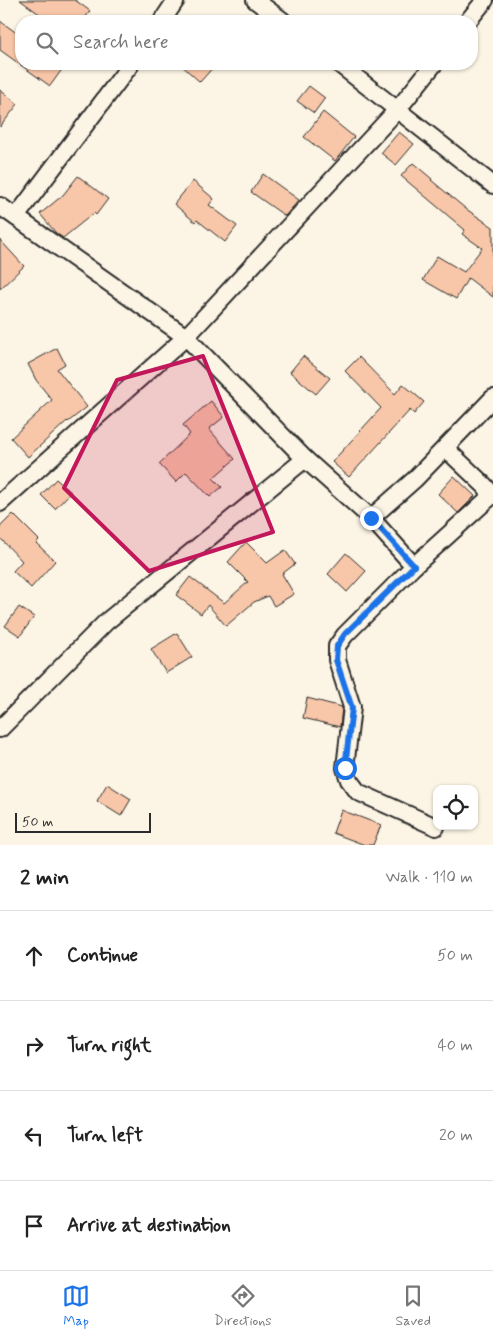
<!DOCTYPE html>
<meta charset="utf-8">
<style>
body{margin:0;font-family:Mynerve,sans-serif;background:#f6f6f6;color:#222}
.controls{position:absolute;right:15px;bottom:15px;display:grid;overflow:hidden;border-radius:10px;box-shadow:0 1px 4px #0004}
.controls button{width:45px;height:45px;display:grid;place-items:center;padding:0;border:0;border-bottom:1px solid #e0e0e0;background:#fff;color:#222;font:25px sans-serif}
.scale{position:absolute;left:15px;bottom:12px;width:136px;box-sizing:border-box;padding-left:5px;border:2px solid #2b2b2b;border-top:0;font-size:14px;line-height:18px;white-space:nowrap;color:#2b2b2b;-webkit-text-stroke:4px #fcf5e5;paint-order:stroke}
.stop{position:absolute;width:15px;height:15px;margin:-11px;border:4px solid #1a73e8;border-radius:50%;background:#fff}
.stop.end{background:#1a73e8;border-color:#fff;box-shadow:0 1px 5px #0008}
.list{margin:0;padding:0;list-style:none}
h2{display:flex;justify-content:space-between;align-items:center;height:65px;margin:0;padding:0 20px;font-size:21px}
h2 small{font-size:16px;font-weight:400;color:#767676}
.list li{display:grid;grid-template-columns:32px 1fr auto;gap:15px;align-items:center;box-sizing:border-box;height:90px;padding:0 20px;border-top:1px solid #e0e0e0}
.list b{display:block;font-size:19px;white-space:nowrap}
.list em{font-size:16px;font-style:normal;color:#767676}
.icon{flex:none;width:28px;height:28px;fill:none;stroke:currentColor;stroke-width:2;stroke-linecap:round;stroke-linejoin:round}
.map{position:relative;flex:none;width:493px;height:845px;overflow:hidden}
.search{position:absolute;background:#fff;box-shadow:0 1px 4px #0004;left:15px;right:15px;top:15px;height:55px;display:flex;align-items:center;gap:12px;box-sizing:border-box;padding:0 18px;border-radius:20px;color:#767676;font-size:19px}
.sheet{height:425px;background:#fff}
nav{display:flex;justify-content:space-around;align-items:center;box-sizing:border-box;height:70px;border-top:1px solid #e0e0e0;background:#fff;font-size:14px;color:#767676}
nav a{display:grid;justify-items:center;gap:2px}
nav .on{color:#1a73e8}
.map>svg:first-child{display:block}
.building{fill:#f8c6a8;stroke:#2b2b2b}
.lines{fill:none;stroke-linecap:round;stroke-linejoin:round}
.minor-casing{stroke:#2b2b2b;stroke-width:20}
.minor{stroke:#fcf5e5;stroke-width:16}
.route{stroke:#1a73e8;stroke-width:6}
.marked{fill:#c2185b;fill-opacity:0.2;stroke:#c2185b;stroke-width:4;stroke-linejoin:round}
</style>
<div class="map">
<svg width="493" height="845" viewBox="0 0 493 845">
<rect width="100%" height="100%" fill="#fcf5e5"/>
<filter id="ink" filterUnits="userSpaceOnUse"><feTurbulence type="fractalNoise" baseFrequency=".02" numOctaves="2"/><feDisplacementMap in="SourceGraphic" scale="10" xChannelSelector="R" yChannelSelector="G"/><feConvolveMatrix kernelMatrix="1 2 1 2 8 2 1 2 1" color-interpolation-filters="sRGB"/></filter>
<g filter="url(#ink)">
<g class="building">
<path d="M20,0h55l15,11 -7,10h-34z"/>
<path d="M0,21l21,15v28h45l-16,22 -50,-36z"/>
<path d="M180,64h36l-16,18z"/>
<path d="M309,86l16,12 -11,15 -17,-12z"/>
<path d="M0,90l18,14 -18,23z"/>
<path d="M323,112l31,25 -19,24 -31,-24z"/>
<path d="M399,132l15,12 -18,21 -15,-12z"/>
<path d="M413,163l19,16 -1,1 35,29 27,18v70l-25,-19 -12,21 -33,-19 14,-24 27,16 18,-24 -20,-14 3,-4 -64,-54z"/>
<path d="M263,174l36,26 -14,16 -34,-24z"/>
<path d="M78,176l30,23 -12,16 -2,-2 -31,25 -7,-5 -16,-19 23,-19z"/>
<path d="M193,181l21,18 -5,6 28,21 -12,16 -28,-22 -2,2 -21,-18z"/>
<path d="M0,240l24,26 -24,23z"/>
<path d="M57,348l8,16 -8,5 30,38 -19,15 -1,-1 -39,36 -17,-19 41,-38 -16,-20 -8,-16z"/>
<path d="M303,356l27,22 -14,16 -26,-22z"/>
<path d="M359,357l36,37 8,-10 21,18 -10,12 -4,-4 -61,67 -17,-15 49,-54 -36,-37z"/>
<path d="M211,401l13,16 -15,12 26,30 -22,19 9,9 -12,10 -24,-25 -10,10 -17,-18 31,-30 -7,-9z"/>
<path d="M454,476l21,20 -17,17 -20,-19z"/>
<path d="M56,479l15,13 -16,17 -14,-14z"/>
<path d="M13,514l26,26 -3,3 19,18 -24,27 -18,-17 9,-10 -22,-23v-11z"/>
<path d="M246,542l21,21 18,-13 10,14 -13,10 12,20 -20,12 -6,-10 -14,6 -28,24 -18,-21 -7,9 -25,-19 14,-18 34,26 24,-21 -20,-20z"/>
<path d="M346,553l20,18 -19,21 -19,-18z"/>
<path d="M19,607l15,10 -14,19 -15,-10z"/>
<path d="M177,633l15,24 -26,16 -15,-24z"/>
<path d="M307,698l35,9 -2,20 -37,-9z"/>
<path d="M107,784l24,15 -10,17 -24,-15z"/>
<path d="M341,810l40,15 -8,20h-8l-32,-12z"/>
</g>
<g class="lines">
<g class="minor-casing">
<g id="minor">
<path d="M255,0l28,21"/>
<path d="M162,21l14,-21"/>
<path d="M468,21l17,-21"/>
<path d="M339,64l154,121"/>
<path d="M0,206l186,131 119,122 66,59 43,48"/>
<path d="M16,217l115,-153"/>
<path d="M0,503l186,-166 212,-228 36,-45"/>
<path d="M371,518l44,-39 78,-81"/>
<path d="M0,729l106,-107 199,-163"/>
<path d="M436,827l-78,-35 -9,-12 -4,-12 7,-61 -15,-47v-14l8,-11 69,-69 75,-68v-7l-4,-5 -40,-38"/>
</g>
</g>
<use href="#minor" class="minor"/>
</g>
</g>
<g class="lines" filter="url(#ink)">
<path class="route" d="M345,768l7,-60 -16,-48 1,-14 8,-12 69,-68 -43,-48"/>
</g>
<path class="marked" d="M203,356l70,176 -124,39 -85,-83 53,-108z"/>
</svg>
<div class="controls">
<button><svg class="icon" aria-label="locate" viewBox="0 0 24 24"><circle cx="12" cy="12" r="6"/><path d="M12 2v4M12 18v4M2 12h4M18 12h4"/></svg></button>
</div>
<div class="scale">50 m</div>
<div class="stop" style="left:345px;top:768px"></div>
<div class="stop end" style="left:371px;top:518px"></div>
<div class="search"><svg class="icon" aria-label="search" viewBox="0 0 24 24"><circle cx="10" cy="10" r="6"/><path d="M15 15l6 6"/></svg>Search here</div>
</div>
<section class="sheet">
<h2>2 min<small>Walk · 110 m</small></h2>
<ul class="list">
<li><svg class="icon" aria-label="ahead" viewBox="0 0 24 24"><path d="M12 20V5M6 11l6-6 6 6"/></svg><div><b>Continue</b></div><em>50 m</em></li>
<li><svg class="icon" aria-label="right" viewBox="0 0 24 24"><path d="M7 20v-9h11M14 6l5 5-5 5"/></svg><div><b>Turn right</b></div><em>40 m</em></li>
<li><svg class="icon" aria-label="left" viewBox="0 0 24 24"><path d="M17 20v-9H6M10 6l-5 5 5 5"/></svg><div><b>Turn left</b></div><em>20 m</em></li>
<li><svg class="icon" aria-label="arrive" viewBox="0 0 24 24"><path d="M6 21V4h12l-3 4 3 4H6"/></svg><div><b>Arrive at destination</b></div></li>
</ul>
</section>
<nav>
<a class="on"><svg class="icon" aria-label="map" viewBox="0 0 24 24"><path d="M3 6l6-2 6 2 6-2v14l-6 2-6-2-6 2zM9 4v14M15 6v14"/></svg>Map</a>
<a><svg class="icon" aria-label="directions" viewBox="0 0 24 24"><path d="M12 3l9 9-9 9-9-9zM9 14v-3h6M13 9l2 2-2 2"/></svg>Directions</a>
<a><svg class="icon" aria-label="saved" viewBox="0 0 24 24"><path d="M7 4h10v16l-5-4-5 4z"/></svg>Saved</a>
</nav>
